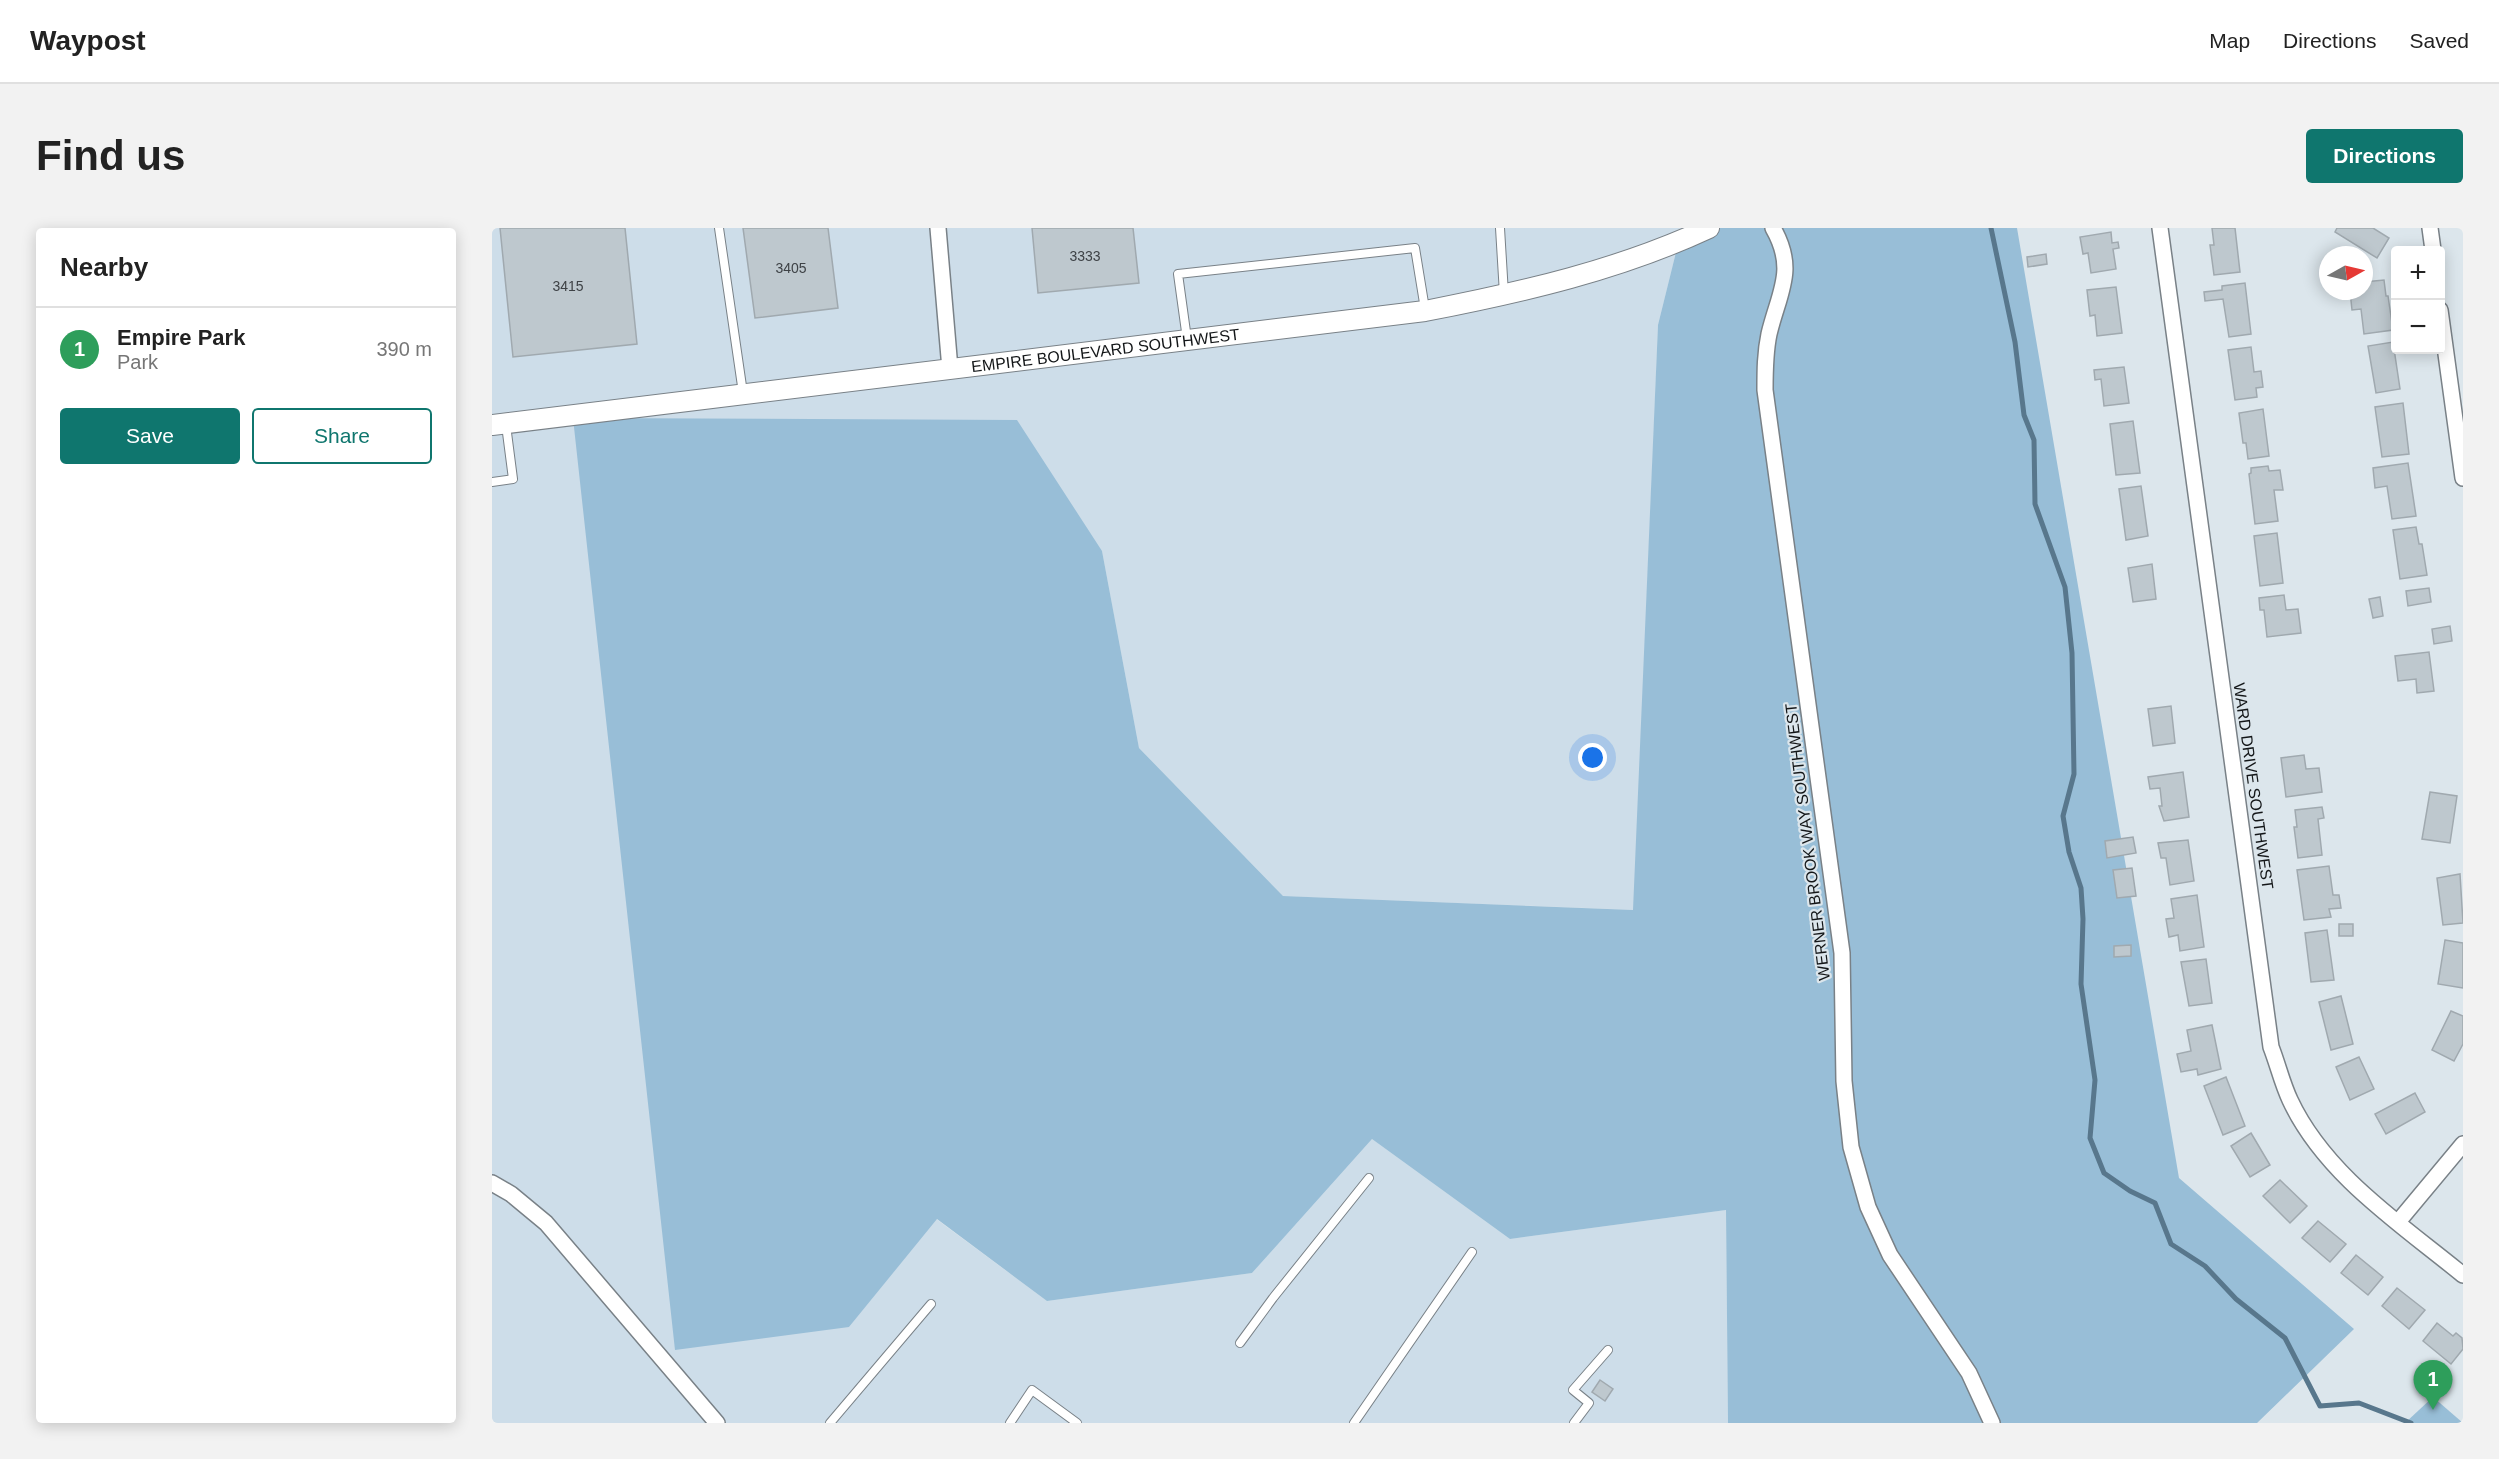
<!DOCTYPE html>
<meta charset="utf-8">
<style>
body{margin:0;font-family:Helvetica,sans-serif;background:#f2f2f2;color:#222}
.controls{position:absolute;right:18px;top:18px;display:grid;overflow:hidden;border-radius:6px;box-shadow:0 3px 15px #0003}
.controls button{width:54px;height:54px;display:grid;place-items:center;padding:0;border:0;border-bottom:2px solid #e0e0e0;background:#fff;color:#222;font:30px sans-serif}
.compass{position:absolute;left:1827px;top:18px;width:54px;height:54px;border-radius:50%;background:#fff;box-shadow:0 3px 15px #0003;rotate:82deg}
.you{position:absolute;left:1101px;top:530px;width:21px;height:21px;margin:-15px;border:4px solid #fff;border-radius:50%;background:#1a73e8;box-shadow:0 0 0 9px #1a73e833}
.badge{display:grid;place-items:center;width:39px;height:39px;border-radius:50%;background:#0f766e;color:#fff;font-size:20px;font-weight:700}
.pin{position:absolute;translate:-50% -50px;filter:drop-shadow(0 2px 3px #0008)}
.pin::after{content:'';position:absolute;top:32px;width:21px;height:18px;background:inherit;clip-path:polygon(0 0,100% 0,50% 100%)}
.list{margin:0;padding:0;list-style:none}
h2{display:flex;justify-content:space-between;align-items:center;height:78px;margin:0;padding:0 24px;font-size:26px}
h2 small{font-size:20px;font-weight:400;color:#767676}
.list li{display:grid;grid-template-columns:39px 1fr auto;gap:18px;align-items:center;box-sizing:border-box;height:84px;padding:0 24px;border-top:2px solid #e0e0e0}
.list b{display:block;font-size:22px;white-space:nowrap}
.list p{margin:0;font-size:20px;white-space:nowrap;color:#767676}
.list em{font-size:20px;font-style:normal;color:#767676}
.actions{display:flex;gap:12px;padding:18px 24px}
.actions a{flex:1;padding:14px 0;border:2px solid #0f766e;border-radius:6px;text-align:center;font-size:21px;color:#0f766e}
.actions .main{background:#0f766e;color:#fff}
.map{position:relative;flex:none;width:1971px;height:1195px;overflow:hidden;border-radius:6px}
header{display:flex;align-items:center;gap:36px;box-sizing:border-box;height:84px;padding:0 30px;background:#fff;border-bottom:2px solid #e0e0e0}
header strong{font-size:28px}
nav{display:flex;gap:33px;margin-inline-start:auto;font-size:21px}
.intro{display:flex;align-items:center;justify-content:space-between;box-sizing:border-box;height:144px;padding:0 36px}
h1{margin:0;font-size:42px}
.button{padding:15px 27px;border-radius:6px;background:#0f766e;color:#fff;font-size:21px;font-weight:700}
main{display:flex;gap:36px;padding:0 36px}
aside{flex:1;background:#fff;border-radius:6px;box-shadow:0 3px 15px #0003}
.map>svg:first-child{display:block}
.built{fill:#cddde9}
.green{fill:#98bed7}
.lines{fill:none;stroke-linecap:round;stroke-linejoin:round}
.stream{stroke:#58778c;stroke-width:5}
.building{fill:#bec8ce;stroke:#a0a9af;stroke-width:1.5}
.service-casing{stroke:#798187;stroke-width:10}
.minor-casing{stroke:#798187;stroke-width:18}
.tertiary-casing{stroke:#798187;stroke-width:22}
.service{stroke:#fff;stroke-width:8}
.minor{stroke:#fff;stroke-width:15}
.tertiary{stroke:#fff;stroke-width:20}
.labels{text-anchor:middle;stroke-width:4.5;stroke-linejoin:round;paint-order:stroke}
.number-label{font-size:14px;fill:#3e4246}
.street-label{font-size:16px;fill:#131618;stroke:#dce6ec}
</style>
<header>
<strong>Waypost</strong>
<nav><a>Map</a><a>Directions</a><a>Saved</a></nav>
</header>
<div class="intro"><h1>Find us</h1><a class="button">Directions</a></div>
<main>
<aside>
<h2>Nearby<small></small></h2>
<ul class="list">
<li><span class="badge" style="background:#2e9e5b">1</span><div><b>Empire Park</b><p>Park</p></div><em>390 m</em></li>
</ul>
<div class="actions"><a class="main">Save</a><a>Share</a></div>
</aside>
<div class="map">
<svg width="1971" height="1195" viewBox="0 0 1971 1195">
<rect width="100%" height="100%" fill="#dce6ec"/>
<path class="built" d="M0,0h1190l-24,97 -24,585 -351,-14 -144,-148 -37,-197 -253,776 87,-108 111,82 205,-28 120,-134 138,100 216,-29 2,213h-1236z"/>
<g class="green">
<path d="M1190,0h335l162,950 175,151 -97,94h-529l-2,-213 -216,29 -138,-100 -120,134 -205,28 -110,-82 -88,108 -174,23 -102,-932 444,2 85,131 37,197 144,148 350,14 25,-585z"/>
<path d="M1941,1169l30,26h-58z"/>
</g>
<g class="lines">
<path class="stream" d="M1499,0l24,114 9,73 10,25 1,64 30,83 7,66 2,121 -11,42 6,36 12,36 2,31 -2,65 14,96 -5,58 14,35 26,18 25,12 16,41 34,22 31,33 49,39 35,68 39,-3 52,20"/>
</g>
<g class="building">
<path d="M8,0h125l12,116 -124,13z"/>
<path d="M251,0h85l10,80 -83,10z"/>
<path d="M540,0h101l6,55 -101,10z"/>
<path d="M1720,0h23l5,44 -26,3 -4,-30h4z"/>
<path d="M1845,0h36l16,10 -12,20 -42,-26z"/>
<path d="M1619,4l1,11 6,-1 1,6 -6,1 3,20 -25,4 -3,-20 -5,1 -3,-17z"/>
<path d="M1554,26l1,10 -19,3 -1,-10z"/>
<path d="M1892,52l2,16h2l5,34 -29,4 -3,-25 -9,1 -2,-19h14v-9z"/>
<path d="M1753,55l6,51 -22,3 -6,-38 -18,2 -1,-9 18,-2v-4z"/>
<path d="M1624,59l6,46 -25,3 -2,-21 -5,1 -3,-26z"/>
<path d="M1901,114l7,47 -24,4 -8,-47z"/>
<path d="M1759,119l3,25 7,-1 2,16 -7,1 1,9 -22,3 -7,-50z"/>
<path d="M1632,139l5,36 -25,3 -3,-27 -6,1 -1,-10z"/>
<path d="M1911,175l6,51 -27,3 -7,-50z"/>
<path d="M1771,181l6,47 -21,3 -2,-16h-3l-4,-30z"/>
<path d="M1641,193l7,52 -24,2 -6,-51z"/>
<path d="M1916,235l8,53 -24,3 -5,-33 -12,2 -2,-20z"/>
<path d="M1776,238l1,5 11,-1 3,20h-9l4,31 -23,3 -6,-50 2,-1v-5z"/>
<path d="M1649,258l7,50 -22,4 -7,-51z"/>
<path d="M1924,299l3,17h3l5,31 -27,4 -7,-49z"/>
<path d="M1785,305l6,50 -23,3 -6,-50z"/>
<path d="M1660,336l4,35 -23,3 -5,-34z"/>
<path d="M1937,360l2,14 -23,4 -2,-15z"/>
<path d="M1792,367l2,15 12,-1 3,24 -34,4 -3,-27h-4l-1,-12z"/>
<path d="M1888,369l3,19 -10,2 -4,-19z"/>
<path d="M1958,398l2,15 -18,3 -2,-15z"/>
<path d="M1937,424l5,39 -17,2 -1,-14 -18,2 -3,-25z"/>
<path d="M1679,478l4,37 -22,3 -5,-37z"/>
<path d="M1812,527l2,14 13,-1 3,24 -36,5 -5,-39z"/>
<path d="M1691,544l6,45 -25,4 -5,-15h3l-2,-18 -10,1 -2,-12z"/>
<path d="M1938,564l27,4 -7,47 -28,-4z"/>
<path d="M1830,579l2,11 -6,1 4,36 -24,3 -4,-31h3l-2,-17z"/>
<path d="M1641,609l3,16 -29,5 -2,-17z"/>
<path d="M1696,612l6,41 -24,4 -4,-27h-5l-3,-15z"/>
<path d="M1837,638l4,29h6l2,13 -12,1 2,8 -27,3 -7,-50z"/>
<path d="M1640,640l4,28 -19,2 -4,-28z"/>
<path d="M1968,646l3,49 -20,2 -6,-47z"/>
<path d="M1705,667l7,52 -24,4 -2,-16 -9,2 -3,-18 8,-1 -3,-19z"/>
<rect x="1847" y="696" width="14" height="12"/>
<path d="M1835,702l7,50 -23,2 -6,-49z"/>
<path d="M1953,712l18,3v45l-25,-4z"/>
<path d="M1639,717v11l-17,1v-11z"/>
<path d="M1714,731l6,44 -23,3 -8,-44z"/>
<path d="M1849,768l12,48 -22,6 -12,-48z"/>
<path d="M1959,783l12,5v28l-9,17 -22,-11z"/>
<path d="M1720,797l9,44 -23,6 -1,-6 -16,3 -4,-18 14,-3 -4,-21z"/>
<path d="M1867,829l15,32 -24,11 -14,-33z"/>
<path d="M1734,849l19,49 -22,9 -19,-49z"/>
<path d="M1923,865l10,19 -39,22 -11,-20z"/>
<path d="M1759,905l19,32 -20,12 -19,-31z"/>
<path d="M1788,952l27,26 -17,17 -27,-27z"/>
<path d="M1826,993l28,23 -16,18 -28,-24z"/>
<path d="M1864,1027l27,22 -15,18 -27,-22z"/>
<path d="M1905,1060l28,22 -16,19 -27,-23z"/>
<path d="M1945,1095l16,13 3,-3 6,5 1,11 -12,15 -28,-23z"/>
<path d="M1108,1152l13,9 -8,12 -13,-9z"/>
</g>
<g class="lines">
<g class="service-casing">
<g id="service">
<path d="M227,0l24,165"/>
<path d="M1008,0l4,66"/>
<path d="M695,111l-9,-65 237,-26 10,61"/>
<path d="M0,254l21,-3 -7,-54"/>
<path d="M748,1115l33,-45 96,-120"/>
<path d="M338,1195l101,-119"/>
<path d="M518,1195l22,-33 45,33"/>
<path d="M862,1195l118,-171"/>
<path d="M1082,1195l15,-20 -16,-13 35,-40"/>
</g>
</g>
<g class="minor-casing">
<g id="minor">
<path d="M446,0l12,141"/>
<path d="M1281,0c24,42 6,64 -4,106 -4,19 -4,37 -4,56l77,563 2,128 7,66 17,60 22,48 79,118 23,50"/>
<path d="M1668,0l111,819c7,18 11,36 19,53 35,75 111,124 173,175"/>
<path d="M1938,0l3,22"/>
<path d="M1948,82l23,168"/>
<path d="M0,955l19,11 35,29 171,200"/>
<path d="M1906,994l65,-78"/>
</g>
</g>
<g class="tertiary-casing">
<g id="tertiary">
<path id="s1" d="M0,197l933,-114c98,-19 194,-41 284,-83"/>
</g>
</g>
<use href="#service" class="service"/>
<use href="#minor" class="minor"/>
<use href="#tertiary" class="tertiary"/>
</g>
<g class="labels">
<g class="number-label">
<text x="593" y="33">3333</text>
<text x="299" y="45">3405</text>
<text x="76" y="63">3415</text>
</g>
<g class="street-label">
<text dy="6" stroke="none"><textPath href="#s1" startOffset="618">EMPIRE BOULEVARD SOUTHWEST</textPath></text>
<text transform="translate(1762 558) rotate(82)" y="6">WARD DRIVE SOUTHWEST</text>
<text transform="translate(1315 614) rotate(-97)" y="6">WERNER BROOK WAY SOUTHWEST</text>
</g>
</g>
</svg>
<div class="controls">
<button>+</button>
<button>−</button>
</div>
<svg class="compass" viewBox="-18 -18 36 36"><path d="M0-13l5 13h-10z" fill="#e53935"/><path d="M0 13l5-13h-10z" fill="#767676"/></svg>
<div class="you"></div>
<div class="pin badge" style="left:1941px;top:1182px;background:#2e9e5b">1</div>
</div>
</main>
